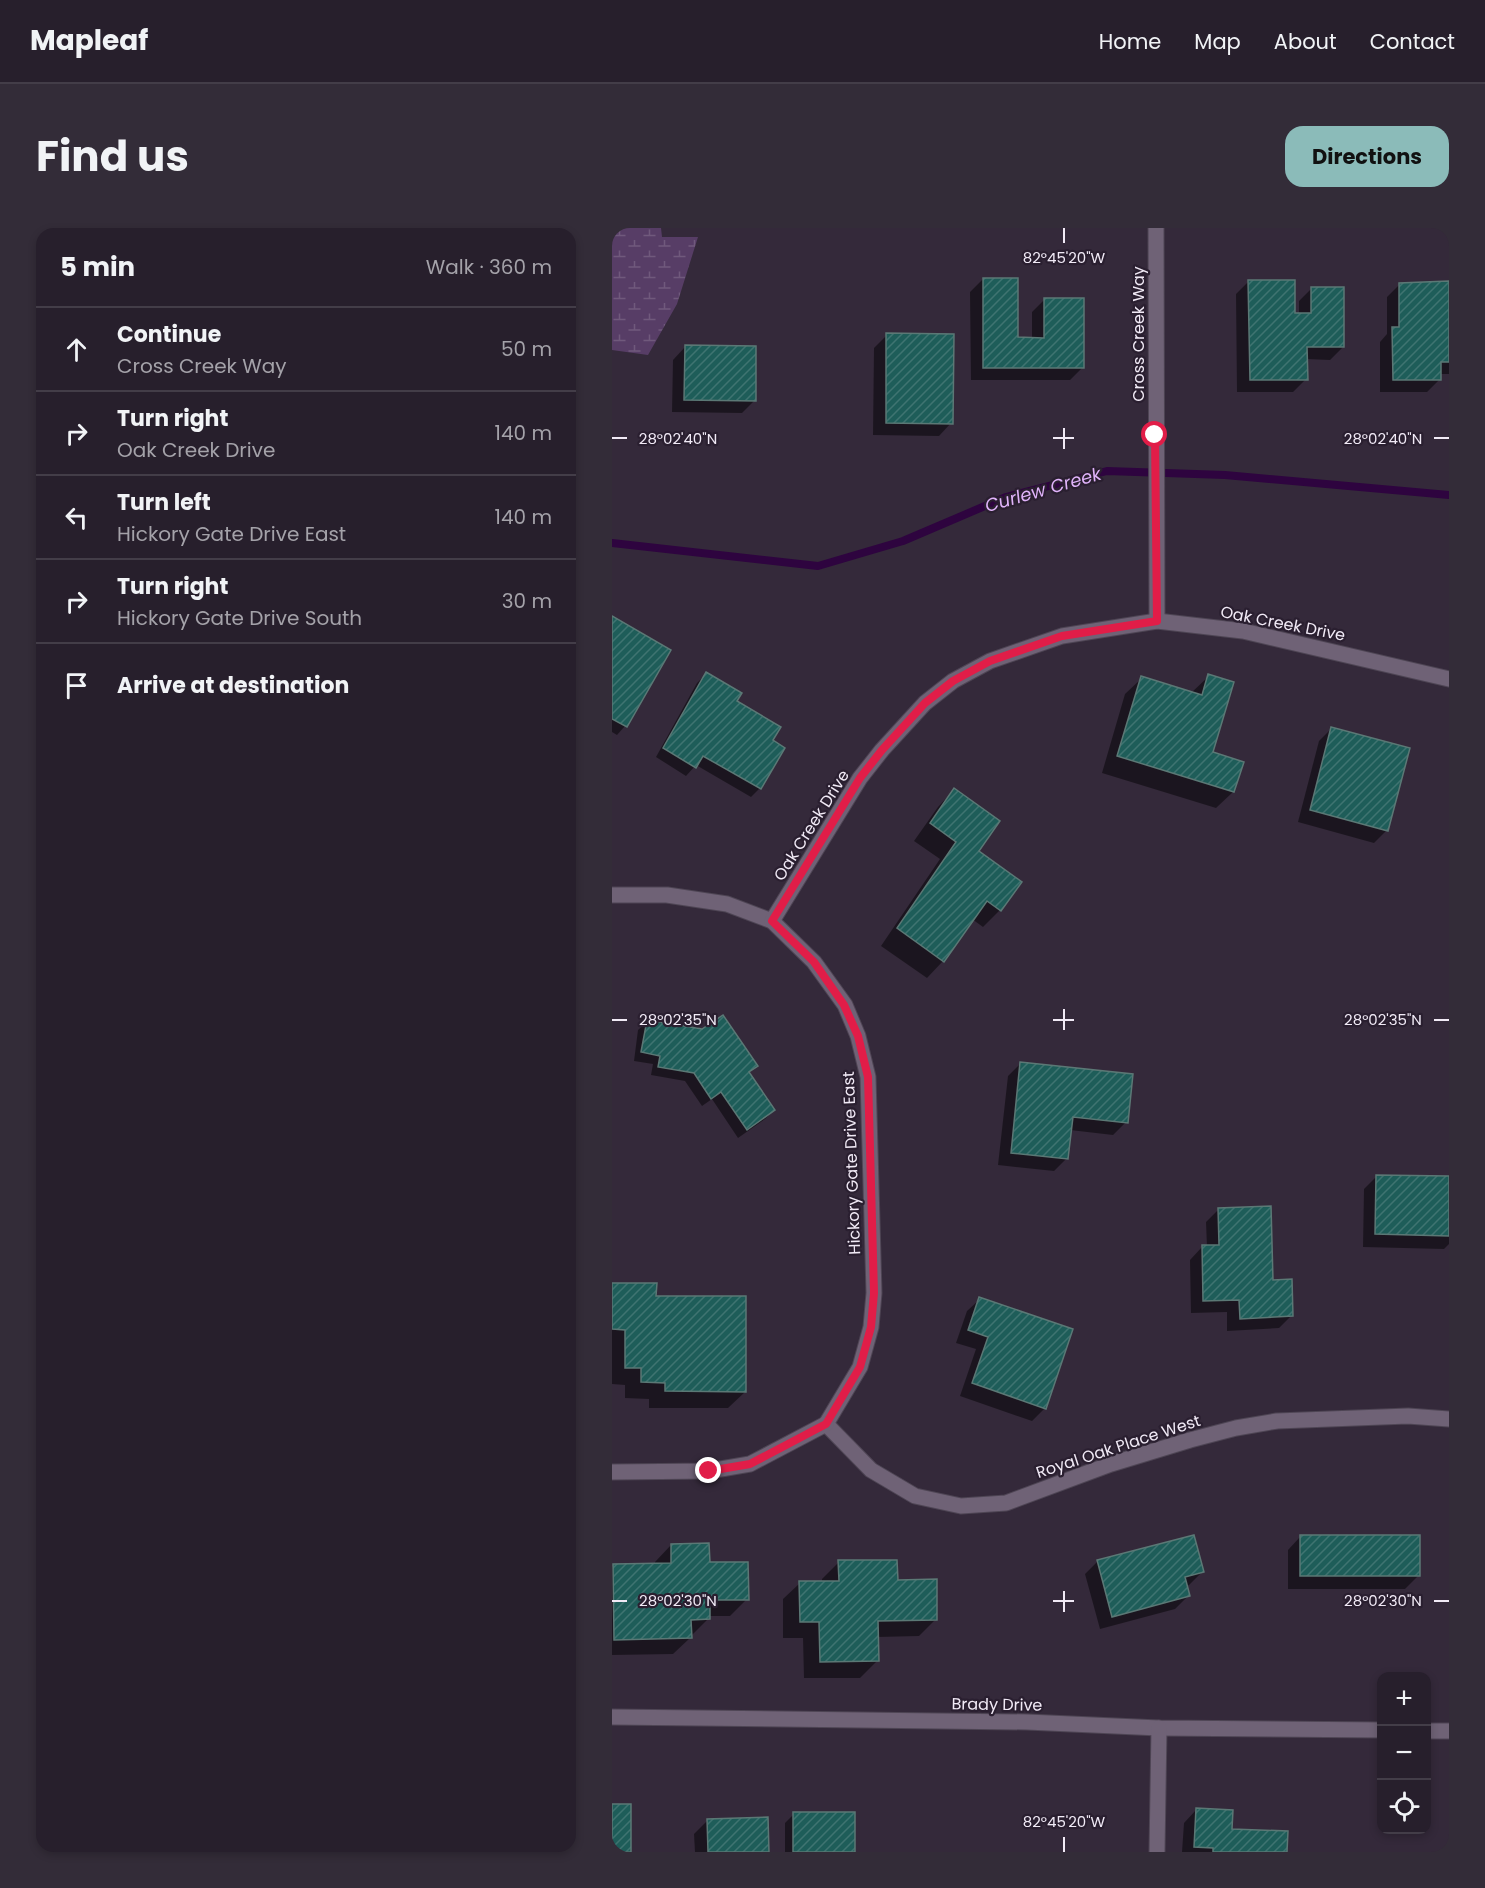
<!DOCTYPE html>
<meta charset="utf-8">
<style>
body{margin:0;font-family:Poppins,sans-serif;background:#332c38;color:#f1f3f6}
.controls{position:absolute;right:18px;bottom:18px;display:grid;overflow:hidden;border-radius:12px;box-shadow:0 3px 9px #0003}
.controls button{width:54px;height:54px;display:grid;place-items:center;padding:0;border:0;border-bottom:2px solid #433d48;background:#271f2c;color:#f1f3f6;font:30px sans-serif}
.stop{position:absolute;width:18px;height:18px;margin:-14px;border:4px solid #e11d48;border-radius:50%;background:#fff}
.stop.end{background:#e11d48;border-color:#fff;box-shadow:0 2px 6px #0008}
.list{margin:0;padding:0;list-style:none}
h2{display:flex;justify-content:space-between;align-items:center;height:78px;margin:0;padding:0 24px;font-size:26px}
h2 small{font-size:20px;font-weight:400;color:#a4a2a9}
.list li{display:grid;grid-template-columns:39px 1fr auto;gap:18px;align-items:center;box-sizing:border-box;height:84px;padding:0 24px;border-top:2px solid #433d48}
.list b{display:block;font-size:22px;white-space:nowrap}
.list p{margin:0;font-size:20px;white-space:nowrap;color:#a4a2a9}
.list em{font-size:20px;font-style:normal;color:#a4a2a9}
.icon{flex:none;width:33px;height:33px;fill:none;stroke:currentColor;stroke-width:2;stroke-linecap:round;stroke-linejoin:round}
.map{position:relative;flex:none;width:837px;height:1624px;overflow:hidden;border-radius:18px}
header{display:flex;align-items:center;gap:36px;box-sizing:border-box;height:84px;padding:0 30px;background:#271f2c;border-bottom:2px solid #433d48}
header strong{font-size:28px}
nav{display:flex;gap:33px;margin-inline-start:auto;font-size:21px}
.intro{display:flex;align-items:center;justify-content:space-between;box-sizing:border-box;height:144px;padding:0 36px}
h1{margin:0;font-size:42px}
.button{padding:15px 27px;border-radius:18px;background:#8bbbb9;color:#111;font-size:21px;font-weight:700}
main{display:flex;gap:36px;padding:0 36px}
aside{flex:1;background:#271f2c;border-radius:18px;box-shadow:0 3px 9px #0003}
.map>svg:first-child{display:block}
.wetland{fill:url(#wetland-marsh)}
.shadow{fill:#0007}
.lines{fill:none;stroke-linecap:round;stroke-linejoin:round}
.stream{stroke:#2e043f;stroke-width:8}
.building{fill:url(#building-hatch);stroke:#5b7875;stroke-width:1.5}
.minor-casing{stroke:#4e4554;stroke-width:17}
.minor{stroke:#6f6276;stroke-width:15}
.route{stroke:#e11d48;stroke-width:8}
.ticks{fill:none;stroke:#f1eaf6;stroke-width:2}
.labels{text-anchor:middle;stroke-width:4.5;stroke-linejoin:round;paint-order:stroke}
.street-label{font-size:16px;fill:#f1eaf6;stroke:#2a1f30}
.water-label{font-size:18px;font-style:italic;fill:#e0b3fa;stroke:#2a1f30}
.ticks-label{font-size:15px;text-anchor:middle;fill:#f1eaf6;stroke:#2a1f30;stroke-width:4.5;stroke-linejoin:round;paint-order:stroke}
</style>
<header>
<strong>Mapleaf</strong>
<nav><a>Home</a><a>Map</a><a>About</a><a>Contact</a></nav>
</header>
<div class="intro"><h1>Find us</h1><a class="button">Directions</a></div>
<main>
<aside>
<h2>5 min<small>Walk · 360 m</small></h2>
<ul class="list">
<li><svg class="icon" aria-label="ahead" viewBox="0 0 24 24"><path d="M12 20V5M6 11l6-6 6 6"/></svg><div><b>Continue</b><p>Cross Creek Way</p></div><em>50 m</em></li>
<li><svg class="icon" aria-label="right" viewBox="0 0 24 24"><path d="M7 20v-9h11M14 6l5 5-5 5"/></svg><div><b>Turn right</b><p>Oak Creek Drive</p></div><em>140 m</em></li>
<li><svg class="icon" aria-label="left" viewBox="0 0 24 24"><path d="M17 20v-9H6M10 6l-5 5 5 5"/></svg><div><b>Turn left</b><p>Hickory Gate Drive East</p></div><em>140 m</em></li>
<li><svg class="icon" aria-label="right" viewBox="0 0 24 24"><path d="M7 20v-9h11M14 6l5 5-5 5"/></svg><div><b>Turn right</b><p>Hickory Gate Drive South</p></div><em>30 m</em></li>
<li><svg class="icon" aria-label="arrive" viewBox="0 0 24 24"><path d="M6 21V4h12l-3 4 3 4H6"/></svg><div><b>Arrive at destination</b></div></li>
</ul>
</aside>
<div class="map">
<svg width="837" height="1624" viewBox="0 0 837 1624">
<defs>
<pattern id="wetland-marsh" width="20" height="14" patternUnits="userSpaceOnUse" patternTransform="scale(1.5)"><rect width="20" height="14" fill="#573d66"/><path d="M1 5h8M5 5V1M11 12h8M15 12V8" fill="none" stroke="#70597c"/></pattern>
<pattern id="building-hatch" width="6" height="6" patternUnits="userSpaceOnUse" patternTransform="scale(1.5)"><rect width="6" height="6" fill="#1e5d59"/><path d="M-1 1l2-2M0 6l6-6M5 7l2-2" fill="none" stroke="#3f7471"/></pattern>
</defs>
<rect width="100%" height="100%" fill="#34293a"/>
<path class="wetland" d="M0,0h49l1,9h36l-21,67 -29,51 -36,-5z"/>
<g class="shadow">
<path d="M371,51l34,60h15v-27l13,-13 38,68 -13,13h-99l-1,-88z"/>
<path d="M637,53l45,34h5v-14l13,-13 31,59 -13,13 -24,-1v20l-13,13h-56l-1,-98z"/>
<path d="M788,56l49,9v81h-9v5l-13,13h-47v-50l7,-8v-37z"/>
<path d="M275,107l64,88 -12,13 -66,-1 1,-87z"/>
<path d="M73,119l70,53 -13,13 -70,-1 1,-52z"/>
<path d="M0,390l57,33 -44,75 -8,9 -5,-3z"/>
<path d="M94,446l29,27 36,40 12,7 -24,41 -8,8 -55,-32 -10,11 -30,-19 41,-74z"/>
<path d="M597,448l2,77 22,39 -17,16 -114,-35 23,-79 17,-16 49,15z"/>
<path d="M720,500l55,102 -13,13 -76,-21 21,-81z"/>
<path d="M342,562l46,120 -17,17 -11,-8 -29,42 -16,17 -46,-32 59,-87 -26,-18 24,-34z"/>
<path d="M35,794l109,44 -8,8 26,36 -9,9 -27,19 -26,-39 -10,7 -17,-25 -34,-6 2,-11 -19,-3 4,-31z"/>
<path d="M409,835l105,59 -13,13 -43,-5 -3,28 -13,13 -56,-6 10,-89z"/>
<path d="M765,948l72,2v66l-5,5 -81,-2 1,-58z"/>
<path d="M607,981l53,73 20,33 -13,13 -52,3v-19l-36,1 -1,-53 12,-13h5l-1,-25z"/>
<path d="M0,1056l43,13 90,95 -17,16h-79v-9l-24,-1v-13l-13,-1z"/>
<path d="M368,1071l65,109 -13,13 -72,-25 16,-47 -20,-6 11,-32z"/>
<path d="M688,1309l118,39 -13,13h-117v-39z"/>
<path d="M59,1317l76,54 -17,17h-21v2l-17,17h-2v3l-17,16 -61,1v-88l2,-2h41v-3z"/>
<path d="M486,1333l104,11 -13,13 -4,1 3,10 -13,13 -75,20 -15,-55z"/>
<path d="M227,1334l57,20 40,37 -17,17 -42,1v24l-17,17h-56l-1,-40h-20v-39l17,-16 22,-1v-3z"/>
<path d="M584,1582l35,21 55,21h-104l2,-29z"/>
<path d="M182,1586l60,38h-69v-29z"/>
<path d="M95,1593l61,31h-73l-1,-18z"/>
</g>
<g class="lines">
<path class="stream" d="M0,315l206,23 85,-25 103,-44 101,-26 118,4 224,20"/>
</g>
<g class="building">
<path d="M371,50h35v59l26,1v-40h40v70h-101z"/>
<path d="M636,52h47v33h16v-26h33v60h-37l1,33h-58z"/>
<path d="M837,53v81h-8v18h-48l-1,-53h7v-44z"/>
<path d="M274,105l68,1 -1,90 -67,-1z"/>
<path d="M73,117l71,1v55l-72,-1z"/>
<path d="M0,388l59,34 -44,77 -15,-8z"/>
<path d="M94,444l36,21 -5,8 44,26 -8,13 12,8 -24,41 -58,-33 -7,12 -33,-20z"/>
<path d="M596,446l26,8 -21,70 31,10 -10,30 -117,-36 24,-80 61,19z"/>
<path d="M719,499l79,21 -22,83 -78,-21z"/>
<path d="M342,560l46,33 -21,30 43,31 -21,29 -14,-10 -43,61 -47,-34 59,-86 -26,-19z"/>
<path d="M111,787l35,51 -9,6 26,38 -28,20 -26,-38 -10,7 -17,-26 -36,-6 2,-11 -19,-4 6,-32 55,9z"/>
<path d="M408,834l113,12 -5,49 -55,-6 -5,42 -57,-6z"/>
<path d="M764,947l73,1v60l-74,-2z"/>
<path d="M659,978l2,74 19,-1 1,37 -53,3 -1,-19 -36,1 -1,-56h17l-1,-37z"/>
<path d="M0,1055h45l-1,13h90v96l-81,-1v-8l-24,-1v-14h-16v-38l-13,-1z"/>
<path d="M367,1069l94,32 -27,80 -74,-26 16,-46 -20,-7z"/>
<path d="M582,1307l10,37 -19,5 5,19 -78,21 -15,-57z"/>
<rect x="688" y="1307" width="120" height="41"/>
<path d="M97,1315l1,19h38l1,38h-39v19l-19,1 1,18 -78,2 -1,-76 58,-1v-19z"/>
<path d="M226,1332h59l1,20 39,-1v41l-59,1 1,40 -59,1 -1,-40h-19l-1,-41h40z"/>
<rect x="0" y="1576" width="19" height="48"/>
<path d="M584,1580l37,2 -1,19 56,2 -1,21h-74v-4l-19,-1z"/>
<rect x="181" y="1584" width="62" height="40"/>
<path d="M156,1589l1,35h-61l-1,-33z"/>
</g>
<g class="lines">
<g class="minor-casing">
<g id="minor">
<path d="M544,0l1,393"/>
<path d="M0,667h55l60,9 45,17 42,41 31,43 13,31 10,41 6,216 -3,34 -11,40 -34,57"/>
<path d="M160,693l88,-143 22,-28 43,-47 28,-22 37,-20 72,-25 95,-15 86,10 206,48"/>
<path d="M214,1196l45,46 44,26 46,10 45,-3 105,-39 79,-24 46,-12 41,-7 131,-5 41,3"/>
<path d="M0,1244l97,-1 41,-7 76,-40"/>
<path d="M0,1489l415,5 132,6 223,2"/>
<path d="M814,1503h23"/>
<path d="M545,1624l2,-124"/>
</g>
</g>
<use href="#minor" class="minor"/>
</g>
<g class="lines">
<path class="route" d="M97,1243l41,-7 76,-40 34,-57 11,-40 3,-34 -6,-216 -10,-41 -14,-31 -30,-43 -42,-41 88,-143 22,-28 43,-47 28,-22 37,-20 72,-25 95,-15 -2,-186"/>
</g>
<path class="ticks" d="M452,0v15M452,200v21M0,210h15M441,210h21M822,210h15M452,781v21M0,792h15M441,792h21M822,792h15M452,1363v21M0,1373h15M441,1373h21M822,1373h15M452,1609v15"/>
<g class="labels">
<g class="street-label">
<text transform="translate(526 106) rotate(-90)" y="6">Cross Creek Way</text>
<text transform="translate(671 395) rotate(11)" y="6">Oak Creek Drive</text>
<text transform="translate(199 597) rotate(-58)" y="6">Oak Creek Drive</text>
<text transform="translate(239 935) rotate(-92)" y="6">Hickory Gate Drive East</text>
<text transform="translate(506 1218) rotate(-18)" y="6">Royal Oak Place West</text>
<text transform="translate(385 1476) rotate(1)" y="6">Brady Drive</text>
</g>
<g class="water-label">
<text transform="translate(431 262) rotate(-16)" y="6">Curlew Creek</text>
</g>
</g>
<g class="ticks-label">
<text x="452" y="35">82°45'20"W</text>
<text x="66" y="216">28°02'40"N</text>
<text x="771" y="216">28°02'40"N</text>
<text x="66" y="797">28°02'35"N</text>
<text x="771" y="797">28°02'35"N</text>
<text x="66" y="1378">28°02'30"N</text>
<text x="771" y="1378">28°02'30"N</text>
<text x="452" y="1599">82°45'20"W</text>
</g>
</svg>
<div class="controls">
<button>+</button>
<button>−</button>
<button><svg class="icon" aria-label="locate" viewBox="0 0 24 24"><circle cx="12" cy="12" r="6"/><path d="M12 2v4M12 18v4M2 12h4M18 12h4"/></svg></button>
</div>
<div class="stop" style="left:543px;top:207px"></div>
<div class="stop end" style="left:97px;top:1243px"></div>
</div>
</main>
